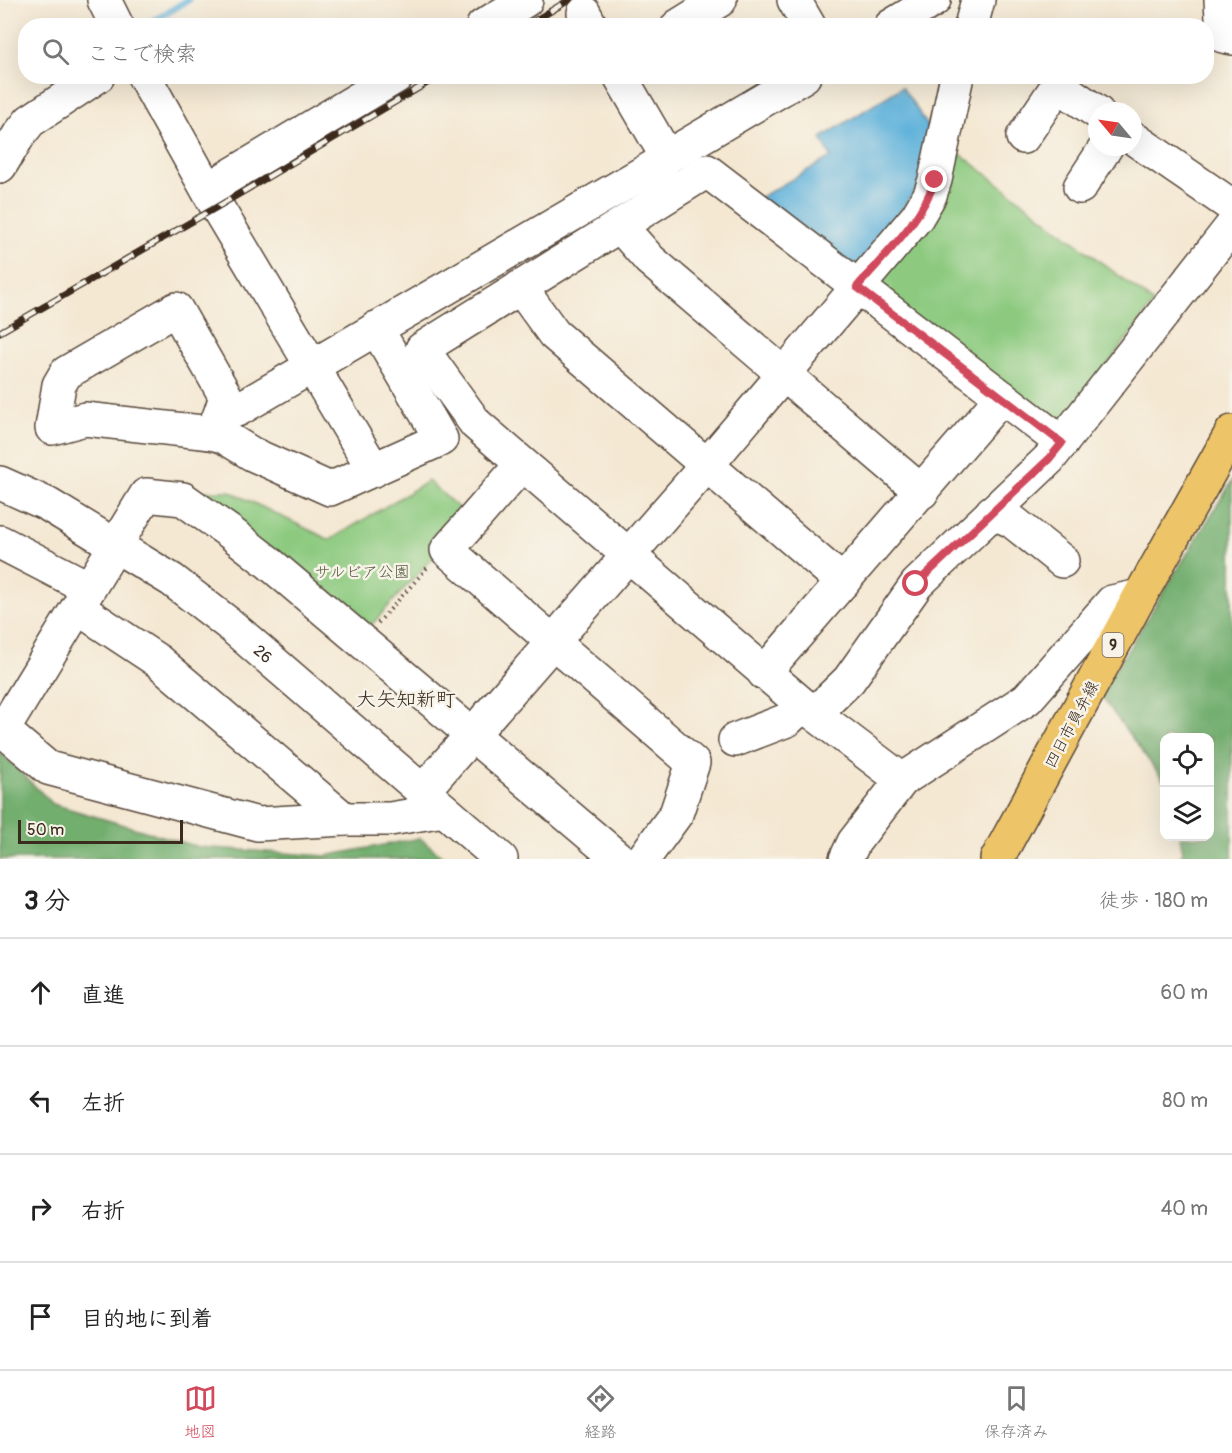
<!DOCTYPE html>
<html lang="ja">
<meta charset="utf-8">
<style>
body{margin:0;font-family:Pangolin,"Klee One",sans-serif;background:#f6f6f6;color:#222}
.controls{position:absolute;right:18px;bottom:18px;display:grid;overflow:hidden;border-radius:12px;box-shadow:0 6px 24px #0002}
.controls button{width:54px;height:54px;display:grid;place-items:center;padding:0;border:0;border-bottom:2px solid #e0e0e0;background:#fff;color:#222;font:30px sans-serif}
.compass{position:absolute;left:1088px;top:102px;width:54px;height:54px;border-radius:50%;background:#fff;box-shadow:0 6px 24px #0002;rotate:299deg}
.scale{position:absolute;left:18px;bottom:15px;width:165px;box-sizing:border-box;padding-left:6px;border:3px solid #3b2a1e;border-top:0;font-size:16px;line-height:21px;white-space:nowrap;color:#3b2a1e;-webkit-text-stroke:4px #f7f3e8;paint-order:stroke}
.stop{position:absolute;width:18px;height:18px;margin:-14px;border:4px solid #d1495b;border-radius:50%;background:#fff}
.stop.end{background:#d1495b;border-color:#fff;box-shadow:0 2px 6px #0008}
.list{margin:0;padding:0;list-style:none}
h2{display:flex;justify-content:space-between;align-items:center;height:78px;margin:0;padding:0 24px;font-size:26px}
h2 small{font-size:20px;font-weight:400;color:#767676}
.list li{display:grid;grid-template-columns:39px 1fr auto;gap:18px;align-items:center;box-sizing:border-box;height:108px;padding:0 24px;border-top:2px solid #e0e0e0}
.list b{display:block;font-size:22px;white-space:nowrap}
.list em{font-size:20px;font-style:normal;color:#767676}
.icon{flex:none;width:33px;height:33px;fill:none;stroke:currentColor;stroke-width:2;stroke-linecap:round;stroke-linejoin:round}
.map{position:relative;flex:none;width:1232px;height:859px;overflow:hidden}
.search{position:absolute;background:#fff;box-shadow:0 6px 24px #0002;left:18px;right:18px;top:18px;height:66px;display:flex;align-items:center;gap:15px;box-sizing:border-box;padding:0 21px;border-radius:24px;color:#767676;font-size:22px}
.sheet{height:510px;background:#fff}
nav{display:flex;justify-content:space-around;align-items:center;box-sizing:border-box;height:84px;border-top:2px solid #e0e0e0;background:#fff;font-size:16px;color:#767676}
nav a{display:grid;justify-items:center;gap:3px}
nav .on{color:#d1495b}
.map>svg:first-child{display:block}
.green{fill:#8dca80;stroke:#647a4f;stroke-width:1.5}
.forest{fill:#72ae6e;stroke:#566c46;stroke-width:1.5}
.water{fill:#60b2db;stroke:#4e6e7c;stroke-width:1.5}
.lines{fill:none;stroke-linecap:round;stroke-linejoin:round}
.stream{stroke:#60b2db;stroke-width:7}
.minor-casing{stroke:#574639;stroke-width:36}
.major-casing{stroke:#574639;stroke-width:36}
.path{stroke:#574639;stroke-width:4;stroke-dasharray:1.5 4.5;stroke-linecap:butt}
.minor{stroke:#fff;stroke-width:33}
.major{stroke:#eec469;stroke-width:33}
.rail-casing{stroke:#3b2a1e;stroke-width:7}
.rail{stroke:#f7f3e8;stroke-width:4.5;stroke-dasharray:14;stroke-linecap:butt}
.route{stroke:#d1495b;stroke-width:8}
.labels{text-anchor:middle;stroke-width:5;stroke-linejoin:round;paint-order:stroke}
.shield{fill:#f7f3e8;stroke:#73665b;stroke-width:1.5}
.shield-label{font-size:15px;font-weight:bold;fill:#3b2a1e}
.park-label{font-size:16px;fill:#545a3b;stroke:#f7f3e8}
.street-label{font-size:16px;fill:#3b2a1e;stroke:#f7f3e8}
.quarter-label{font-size:20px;fill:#3b2a1e;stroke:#f7f3e8}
</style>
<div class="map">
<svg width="1232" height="859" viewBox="0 0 1232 859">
<rect width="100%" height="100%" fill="#f7f3e8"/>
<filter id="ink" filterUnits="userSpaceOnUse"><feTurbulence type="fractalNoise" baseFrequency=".0167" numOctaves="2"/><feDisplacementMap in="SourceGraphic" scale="12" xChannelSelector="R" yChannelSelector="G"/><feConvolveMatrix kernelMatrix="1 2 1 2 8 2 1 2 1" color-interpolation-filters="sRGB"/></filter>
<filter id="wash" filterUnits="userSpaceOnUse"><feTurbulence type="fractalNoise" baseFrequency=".008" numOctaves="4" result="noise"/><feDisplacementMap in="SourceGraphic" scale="24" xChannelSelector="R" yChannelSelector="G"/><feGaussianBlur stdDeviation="1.35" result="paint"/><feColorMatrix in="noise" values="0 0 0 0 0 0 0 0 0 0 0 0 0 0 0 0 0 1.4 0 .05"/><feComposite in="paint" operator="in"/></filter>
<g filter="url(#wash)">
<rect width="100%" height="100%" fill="#f4e8d3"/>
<g class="green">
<path d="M954,149l200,154 -87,115 -18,2 -167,-126 -4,-19z"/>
<path d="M428,481l41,36 -103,114 -180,-139 43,-1 101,49z"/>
</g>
<g class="forest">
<path d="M1232,481v378h-53l4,-7 -3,-15 30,-1v-98h-46v43l-64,-86z"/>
<path d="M0,752l53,52 146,43 127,9 94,-18 26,21h-446z"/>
</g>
<path class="water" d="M902,87l30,45 -11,51 -58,80 -16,3 -88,-68 72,-41 -10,-19z"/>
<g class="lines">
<path class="stream" d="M146,26l42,-26"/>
</g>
</g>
<g filter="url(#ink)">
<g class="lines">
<g class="minor-casing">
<g id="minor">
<path d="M104,0l13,26"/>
<path d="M794,0l15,26"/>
<path d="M1221,0l2,36 9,2"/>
<path d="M584,13l7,13"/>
<path d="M483,26l43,-26"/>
<path d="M678,26l42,-26"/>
<path d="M891,26l43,-26"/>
<path d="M971,26l7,-26"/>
<path d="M144,76l73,131 157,263"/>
<path d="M620,76l47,81"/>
<path d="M1023,137l35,-52 39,27"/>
<path d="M1133,138l99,68"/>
<path d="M0,166l19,-31 11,-14 68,-45"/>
<path d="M1080,187l26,-40"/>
<path d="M208,189l189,-113"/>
<path d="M620,226l30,34 272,232"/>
<path d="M520,287l34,47 289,248"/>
<path d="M219,417l7,-20 -50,-88 -110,64 -7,12 -7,43 33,-9 126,14 8,-16 20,-8 423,-247 5,-5 137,-81"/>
<path d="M211,433l12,3 29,18 78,35 111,-50 -65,-111"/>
<path d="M1062,443l-355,-272 -285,178 54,75 327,281 99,75 125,-81 85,-97 28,-6"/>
<path d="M522,464l-75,86 246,213 -17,51 -33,45"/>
<path id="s1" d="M0,483l47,21 125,76 57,44 272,235"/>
<path d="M992,512l20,9 50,40"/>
<path d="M0,542l89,46"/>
<path d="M78,608l80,53 186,158"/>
<path d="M764,673l238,-276"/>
<path d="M815,713l34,-33 68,-96 132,-125 183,-233"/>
<path d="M735,740l52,-20 16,-15"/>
<path d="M422,792l285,-327 210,-248 13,-22 5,-15 22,-104"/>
<path d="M444,810l-54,9h-46l-86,5 -210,-56 -45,-38 143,-235 37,4 48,34 37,29 351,297"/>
<path d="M846,859l8,-17 48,-62"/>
</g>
</g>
<g class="major-casing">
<path id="major" d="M997,859l143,-263 92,-164"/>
</g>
<path class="path" d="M378,623l49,-55"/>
<use href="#minor" class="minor"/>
<use href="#major" class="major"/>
<g class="rail-casing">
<g id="rail">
<path d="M526,26l43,-26"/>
<path d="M0,332l217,-125 222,-131"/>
</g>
</g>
<use href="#rail" class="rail"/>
</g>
</g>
<g class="lines" filter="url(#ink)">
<path class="route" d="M916,584l133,-125 13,-16 -205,-156c28,-33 64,-65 78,-107"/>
</g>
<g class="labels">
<rect class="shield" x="1102.5" y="633" width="21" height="24" rx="4.5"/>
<g class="shield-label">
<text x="1113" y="650">9</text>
</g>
<g class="park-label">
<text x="362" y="577">サルビア公園</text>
</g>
<g class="street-label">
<text dy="6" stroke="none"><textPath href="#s1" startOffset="315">26</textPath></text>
<text transform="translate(1071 724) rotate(-62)" y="6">四日市員弁線</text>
</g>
<g class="quarter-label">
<text x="406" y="706">大矢知新町</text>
</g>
</g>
</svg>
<div class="controls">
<button><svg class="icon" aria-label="locate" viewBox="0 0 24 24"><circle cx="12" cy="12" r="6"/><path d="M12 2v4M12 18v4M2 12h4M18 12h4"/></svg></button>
<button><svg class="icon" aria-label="layers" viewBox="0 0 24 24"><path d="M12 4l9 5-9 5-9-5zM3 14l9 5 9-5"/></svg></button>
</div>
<svg class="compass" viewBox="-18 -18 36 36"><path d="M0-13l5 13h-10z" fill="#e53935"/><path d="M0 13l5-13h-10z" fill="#767676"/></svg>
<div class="scale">50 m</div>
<div class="stop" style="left:916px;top:584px"></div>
<div class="stop end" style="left:935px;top:180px"></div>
<div class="search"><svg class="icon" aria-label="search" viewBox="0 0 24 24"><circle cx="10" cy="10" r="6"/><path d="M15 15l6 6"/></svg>ここで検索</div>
</div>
<section class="sheet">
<h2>3 分<small>徒歩 · 180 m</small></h2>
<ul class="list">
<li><svg class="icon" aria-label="ahead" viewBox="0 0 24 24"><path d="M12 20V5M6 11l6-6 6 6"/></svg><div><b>直進</b></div><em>60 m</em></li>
<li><svg class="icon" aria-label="left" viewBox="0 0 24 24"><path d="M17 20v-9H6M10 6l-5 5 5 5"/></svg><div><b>左折</b></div><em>80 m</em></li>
<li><svg class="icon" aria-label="right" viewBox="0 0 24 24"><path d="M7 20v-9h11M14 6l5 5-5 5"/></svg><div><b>右折</b></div><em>40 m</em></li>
<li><svg class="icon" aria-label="arrive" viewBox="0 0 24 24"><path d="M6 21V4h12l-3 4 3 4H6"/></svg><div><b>目的地に到着</b></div></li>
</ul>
</section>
<nav>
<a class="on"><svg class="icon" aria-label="map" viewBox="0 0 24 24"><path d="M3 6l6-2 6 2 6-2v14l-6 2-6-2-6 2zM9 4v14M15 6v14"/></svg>地図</a>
<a><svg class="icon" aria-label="directions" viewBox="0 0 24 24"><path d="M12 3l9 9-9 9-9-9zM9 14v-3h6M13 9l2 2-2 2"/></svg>経路</a>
<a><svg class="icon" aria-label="saved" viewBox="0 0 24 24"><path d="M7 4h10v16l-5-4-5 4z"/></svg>保存済み</a>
</nav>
